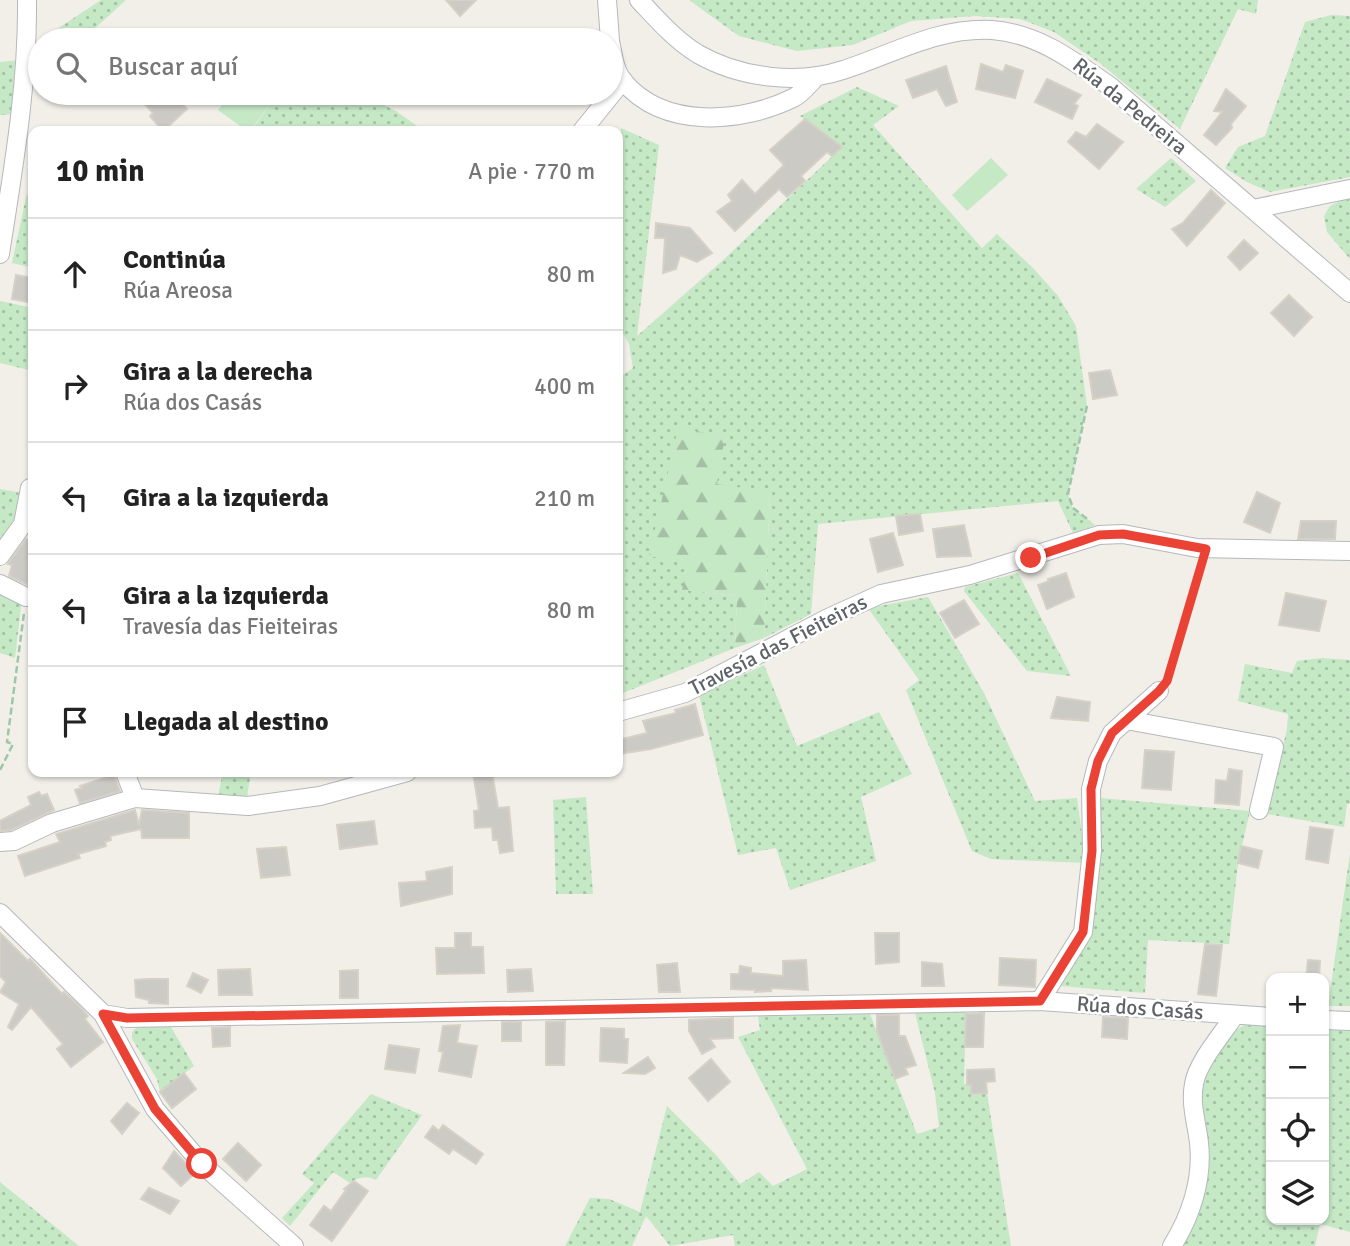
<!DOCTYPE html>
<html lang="es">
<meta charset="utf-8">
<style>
body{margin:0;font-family:Signika,sans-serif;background:#f6f6f6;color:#222}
.controls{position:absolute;right:21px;bottom:21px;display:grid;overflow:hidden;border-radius:14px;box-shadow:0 2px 5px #0004}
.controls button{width:63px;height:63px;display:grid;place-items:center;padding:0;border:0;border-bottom:2px solid #e0e0e0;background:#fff;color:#222;font:35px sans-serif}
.stop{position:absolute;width:21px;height:21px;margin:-16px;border:5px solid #ea4335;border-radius:50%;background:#fff}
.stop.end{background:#ea4335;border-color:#fff;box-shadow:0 2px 7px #0008}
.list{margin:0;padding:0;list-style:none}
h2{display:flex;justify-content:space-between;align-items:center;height:91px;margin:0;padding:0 28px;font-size:30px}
h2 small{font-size:23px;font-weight:400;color:#767676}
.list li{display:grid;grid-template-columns:46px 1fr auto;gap:21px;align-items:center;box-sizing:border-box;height:112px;padding:0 28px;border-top:2px solid #e0e0e0}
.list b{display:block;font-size:26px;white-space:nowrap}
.list p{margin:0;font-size:23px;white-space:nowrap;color:#767676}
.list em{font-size:23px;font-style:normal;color:#767676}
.icon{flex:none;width:38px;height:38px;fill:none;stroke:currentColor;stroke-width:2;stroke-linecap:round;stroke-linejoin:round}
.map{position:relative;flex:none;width:1350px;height:1246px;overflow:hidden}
.search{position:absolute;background:#fff;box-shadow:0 2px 5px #0004;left:28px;top:28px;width:595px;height:77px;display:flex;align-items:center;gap:18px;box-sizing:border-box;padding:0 24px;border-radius:38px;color:#767676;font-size:26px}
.panel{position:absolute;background:#fff;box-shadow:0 2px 5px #0004;left:28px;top:126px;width:595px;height:651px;border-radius:14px}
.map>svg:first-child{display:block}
.grass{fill:url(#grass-dots)}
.forest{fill:url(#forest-firs)}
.park{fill:#c5e8c5}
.building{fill:#cccac5;stroke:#d6d1c6;stroke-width:2}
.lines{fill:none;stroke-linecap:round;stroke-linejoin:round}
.minor-casing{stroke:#b5b8bc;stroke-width:20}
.path{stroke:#9cc7a9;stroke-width:2.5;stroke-dasharray:7 3.5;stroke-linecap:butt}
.minor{stroke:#fff;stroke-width:18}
.route{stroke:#ea4335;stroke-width:9}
.labels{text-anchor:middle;stroke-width:5;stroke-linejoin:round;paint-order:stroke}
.street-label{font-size:21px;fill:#5f6368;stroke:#fff}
</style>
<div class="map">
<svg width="1350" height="1246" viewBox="0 0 1350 1246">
<defs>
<pattern id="grass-dots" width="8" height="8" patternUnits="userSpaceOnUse" patternTransform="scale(1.75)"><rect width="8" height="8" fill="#c5e8c5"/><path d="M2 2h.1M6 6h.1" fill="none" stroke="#a3c0a4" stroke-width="1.8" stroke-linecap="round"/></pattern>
<pattern id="forest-firs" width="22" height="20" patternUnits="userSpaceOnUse" patternTransform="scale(1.75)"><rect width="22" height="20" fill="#c5e8c5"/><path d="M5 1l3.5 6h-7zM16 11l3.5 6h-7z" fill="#a3c0a4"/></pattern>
</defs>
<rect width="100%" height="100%" fill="#f1efe8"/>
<g class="grass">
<path d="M101,0h25l-44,40h-42l-1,40v-39z"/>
<path d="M689,0h569l-2,14 -18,-5 -58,120 -79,-65 -47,-32 -34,-13 -45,-3 -64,5 -58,24 -56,6 -58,-15z"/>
<path d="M1331,15l19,1v161l-80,15 -23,-10 -22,-14 13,-21 27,-11 40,-114z"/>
<path d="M20,60l-6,54 -14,1v-53z"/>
<path d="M857,87l42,19 -26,19 109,123 15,-14 36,34 25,28 18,30 11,80 -19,88 5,14 22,17 -22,8 -15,-32 -240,23 -7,90 -47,24 6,-146 -83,71 -4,27 54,6 -2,52 -117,47v-317l15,-10 -4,-24 -9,-16 1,-200 38,17 -22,191 84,-74 121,-115 -42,-31z"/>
<path d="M278,93h82l36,18 28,20h-173z"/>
<path d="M1171,158l25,23 -31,26 -29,-18z"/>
<path d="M33,185v83l-21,-5 14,-66z"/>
<path d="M1350,196v63l-23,-27 -3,-16 6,-10z"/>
<path d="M0,301l33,7v63l-33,-8z"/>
<path d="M0,489l22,4 -2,26 -20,24z"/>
<path d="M1018,573l53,103 -44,-5 -63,-80 1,-4z"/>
<path d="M0,586l22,12 -7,60 -15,-5z"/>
<path d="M928,597l56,96 51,108 42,-3 9,65 -95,-4 -19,-8 -66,-161 13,-10 -51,-72z"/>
<path d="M1322,658l28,2v144h-3l-3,23 -77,-13 20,-85 1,-15 -50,-13 7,-37 47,9 5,-12z"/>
<path d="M764,665l33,81 82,-34 33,62 -51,23 15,64 -86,29 -14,-42 -38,7 -39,-160z"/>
<path d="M223,772h28l-4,24h-29z"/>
<path d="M586,797l7,97h-37l-3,-94z"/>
<path d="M1100,798l150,13 -12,52 -9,81 -81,-4 -3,53 -85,-7 28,-54z"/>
<path d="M1350,853v153h-22z"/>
<path d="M966,1010l-2,74 7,1v9l16,-1 24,153h-276l-2,-11 -63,11 -24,-30 -14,30h-67l25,-48 19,1 31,13 27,-106 49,49 24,29 19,-12 14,14 34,-17 -69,-132 22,-7 -2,-14 112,-2 47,120 22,-7 -4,-34 -20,-80z"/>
<path d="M1245,1025l26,2v193h53v-191l26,2v201l-30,-8 -5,22h-137l23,-137 1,-34 27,-42z"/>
<path d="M137,1027h34l23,39 -34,26 -3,-13 -25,-40v-7z"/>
<path d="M371,1094l51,21 -46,65c-9,-5 -18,-3 -26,3l-17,-11 -43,54 -8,-8 32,-35 -12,-9z"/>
<path d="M0,1182l79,64h-79z"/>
</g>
<path class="forest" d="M678,428l47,8 -8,48 53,8 -6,146 -29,10 2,-52 -55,-6 5,-27 -38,-7z"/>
<g class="park">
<path d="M231,93h47l-28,38h-3l-29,-21z"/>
<path d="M991,158l17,17 -41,36 -15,-16z"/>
</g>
<g class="building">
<path d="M446,0h30l-16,16z"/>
<path d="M981,64l22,8 3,-7 17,6 -8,27 -39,-9z"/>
<path d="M946,66l11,36 -11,4 -9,-17 -24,9 -7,-18z"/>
<path d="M1047,79l34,16 -7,9 4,2 -6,13 -37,-17z"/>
<path d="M1226,89l20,17 -15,18 1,4 -16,17 -12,-10 18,-23 -8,-1z"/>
<path d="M147,93h24l16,16 -24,22 -13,-15 3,-3 -13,-14z"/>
<path d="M805,119l37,28 -10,9 -5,-4 -26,24 4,5 -18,16 -8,-8 -44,42 -18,-19 15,-11 -4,-6 14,-15 13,14 29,-29 -14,-15z"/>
<path d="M1097,124l26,18 -24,27 -31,-27 8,-10 10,5z"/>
<path d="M1211,190l14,13 -38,43 -15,-17 11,-6z"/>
<path d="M656,223l34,5 22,25 -15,9 -17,-7 -4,14 -13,4 2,-35h-10z"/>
<path d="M1244,240l14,13 -18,17 -12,-13z"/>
<path d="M16,275l17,3v25l-21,-4z"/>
<path d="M1289,295l23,22 -18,19 -23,-23z"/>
<path d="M1110,370l7,25 -24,4 -4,-26z"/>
<path d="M1257,492l23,11 -10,30 -26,-11z"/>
<path d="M920,514l3,17 -24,4 -3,-19z"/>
<path d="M1301,521h35l-1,18h-37z"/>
<path d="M964,525l7,31 -34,1 -4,-28z"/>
<path d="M893,533l10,32 -25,7 -8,-33z"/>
<path d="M26,539l4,1 1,32 -3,13 -19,-9 3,-11 -4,-1z"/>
<path d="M1066,573l8,24 -27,12 -9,-24 11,-4 -1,-2z"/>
<path d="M1286,593l40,8 -7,30 -40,-6z"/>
<path d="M964,600l15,24 -24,14 -15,-25z"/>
<path d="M1057,697l33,5 -2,19 -37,-3z"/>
<path d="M695,704l8,31 -52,14 -33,5v-14l29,-7 -4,-12 33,-8 -1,-3z"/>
<path d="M1145,750l29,2 -3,38 -29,-2z"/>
<path d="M1229,769l13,2 -3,34 -24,-2 1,-23 11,1z"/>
<path d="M473,772h19l6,36 11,-1 4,44 -13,2 -2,-13h-5l-1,-13 -17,1 -1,-17 5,-1z"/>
<path d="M114,775l6,16 -40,12 -5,-13 7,-2 -2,-2z"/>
<path d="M39,792l2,4 6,-2 7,16 -43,20 -11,1v-10l31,-16 -3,-8z"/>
<path d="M135,810l4,15 3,-15 47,3v25h-47l-1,-9 -31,7 1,4 -6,2 1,4 -28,8 2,4 -55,18 -7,-20 42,-14 -4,-8z"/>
<path d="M374,821l3,23 -37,5 -3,-24z"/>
<path d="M1310,827l23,3 -5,33 -22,-4z"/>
<path d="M1241,846l21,5 -4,17 -20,-5z"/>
<path d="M286,847l4,28 -29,3 -4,-29z"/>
<path d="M452,867v27l-51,12 -2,-23 28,-2 -1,-9z"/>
<path d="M0,933l28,28 2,-2 32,35 2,-2 14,13 10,11 -3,3 18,23 -32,25 -14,-18 6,-5 -32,-37 -19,23 -4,-3 11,-23 -19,-12 6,-10 -6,-6z"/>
<path d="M455,933h16v14h12l1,26 -47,1 -1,-26h19z"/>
<path d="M875,933h24v29l-23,2z"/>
<path d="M1205,944l17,1 -6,51 -18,-2z"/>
<path d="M1000,958l36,2 -1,27 -36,-2z"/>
<path d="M806,960l2,30 -37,-2v3l-16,1v-2l-24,-1v-15h8l1,-8 11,2v5l32,3v-15z"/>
<path d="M1308,960l12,1 -1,17h-13z"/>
<path d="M922,962l20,2 2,22h-22z"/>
<path d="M677,963l3,29h-21l-2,-27z"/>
<path d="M250,969l2,26h-33l-1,-25z"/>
<path d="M531,969l2,22 -25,1 -1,-22z"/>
<path d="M358,970v28h-18v-27z"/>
<path d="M193,973l15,7 -7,13 -14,-7z"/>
<path d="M148,979h20v25l-19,-1v-3l-13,-3 -1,-17z"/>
<path d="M984,1013l-1,34h-18l1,-33z"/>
<path d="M877,1015h22v21h6l11,29 -11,3 3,6 -13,5 -18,-48z"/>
<path d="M1103,1017l25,1 -1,21 -25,-2z"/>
<path d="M733,1018v20l-23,1 5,8 -13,7 -13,-23v-11z"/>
<path d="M565,1021l-1,44h-18v-43z"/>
<rect x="502" y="1022" width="19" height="19"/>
<path d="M460,1025l-3,18 20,3 -6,31 -32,-6 4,-19 -4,-1 4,-25z"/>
<path d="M230,1027v19l-17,1 -1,-19z"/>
<path d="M601,1028l23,1v10h4l-1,24 -27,-2z"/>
<path d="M389,1045l30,4 -4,24 -30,-4z"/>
<path d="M648,1057l7,11 -10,6 -21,-1z"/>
<path d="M711,1059l19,23 -22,19 -19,-23z"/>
<path d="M994,1069l1,12 -9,1 1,11 -16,1v-9h-4v-15z"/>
<path d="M184,1073l12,16 -24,19 -12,-16z"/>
<path d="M127,1103l12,10 -17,21 -11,-13z"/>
<path d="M443,1125l40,29 -7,10 -23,-15 -4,5 -24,-17 8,-11 6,5z"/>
<path d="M238,1143l23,22 -15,16 -23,-22z"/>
<path d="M174,1151l21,22 -14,13 -18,-18z"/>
<path d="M354,1181l14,10 -36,50 -22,-16 14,-19 7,5 15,-21 -2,-1z"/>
<path d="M149,1188l30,13 -9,13 -29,-15z"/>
</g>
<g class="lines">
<g class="minor-casing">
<g id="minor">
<path d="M607,0l3,40"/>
<path d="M639,0c18,19 36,40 59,54 42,24 100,31 145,16 50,-16 95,-43 149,-40 46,3 83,32 119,57l239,206"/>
<path d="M611,45c2,12 4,26 12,36 41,49 119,42 170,17 9,-4 17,-15 24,-22"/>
<path d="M582,131l41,-51"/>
<path d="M1253,209l97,-20"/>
<path d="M0,254c13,-84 28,-169 27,-254"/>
<path d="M0,556l23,-32 7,-36"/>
<path d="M0,584l26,13"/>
<path d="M618,712l67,-19 143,-75 53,-24 89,-19 129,-40 24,-1 74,14 153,3"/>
<path d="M1126,720l148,27 -15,63"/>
<path d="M125,772l10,26"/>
<path d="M0,842l14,-1 38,-18 83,-25 113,8 72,-10 87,-24"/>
<path d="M0,913l103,101 24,4 913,-17 231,16"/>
<path d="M1040,1001l43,-69 9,-81 -1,-62 7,-28 14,-28 47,-42"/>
<path d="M103,1014l52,95 47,55 92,82"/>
<path d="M1324,1020l26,1"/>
<path d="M1172,1246c19,-30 31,-67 27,-103 -2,-19 -9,-39 -5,-59 3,-21 29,-51 41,-69"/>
</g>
</g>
<g class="path">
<path d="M1087,406l-19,88 5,14 17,13"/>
<path d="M1168,677l33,-111"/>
<path d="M0,770l13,-26 -6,-2 17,-129"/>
</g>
<use href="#minor" class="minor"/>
</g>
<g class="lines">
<path class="route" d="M202,1164l-47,-55 -52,-95 24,4 913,-17 43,-69 9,-81 -1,-62 7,-28 14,-28 47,-42 8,-10 39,-132 -83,-15 -24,1 -68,23"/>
</g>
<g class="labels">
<g class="street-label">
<text transform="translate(1130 106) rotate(39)" y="7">Rúa da Pedreira</text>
<text transform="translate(778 645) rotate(-27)" y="7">Travesía das Fieiteiras</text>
<text transform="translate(1140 1008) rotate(4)" y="7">Rúa dos Casás</text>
</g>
</g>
</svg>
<div class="controls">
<button>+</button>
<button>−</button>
<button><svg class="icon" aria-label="locate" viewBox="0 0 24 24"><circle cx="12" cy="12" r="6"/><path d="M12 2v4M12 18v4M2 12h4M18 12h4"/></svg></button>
<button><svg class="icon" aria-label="layers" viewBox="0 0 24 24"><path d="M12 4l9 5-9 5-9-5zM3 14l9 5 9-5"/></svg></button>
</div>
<div class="stop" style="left:202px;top:1164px"></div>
<div class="stop end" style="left:1031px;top:558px"></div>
<div class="search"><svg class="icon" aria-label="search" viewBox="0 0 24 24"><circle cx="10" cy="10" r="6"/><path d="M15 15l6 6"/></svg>Buscar aquí</div>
<section class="panel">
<h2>10 min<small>A pie · 770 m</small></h2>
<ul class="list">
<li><svg class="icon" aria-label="ahead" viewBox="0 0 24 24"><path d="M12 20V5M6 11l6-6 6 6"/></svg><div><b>Continúa</b><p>Rúa Areosa</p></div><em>80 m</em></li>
<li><svg class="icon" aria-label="right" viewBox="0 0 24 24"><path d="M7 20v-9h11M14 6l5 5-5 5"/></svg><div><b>Gira a la derecha</b><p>Rúa dos Casás</p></div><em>400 m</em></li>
<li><svg class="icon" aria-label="left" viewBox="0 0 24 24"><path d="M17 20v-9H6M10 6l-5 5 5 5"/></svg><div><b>Gira a la izquierda</b></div><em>210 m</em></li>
<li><svg class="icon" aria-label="left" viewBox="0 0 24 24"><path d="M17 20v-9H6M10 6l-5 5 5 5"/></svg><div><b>Gira a la izquierda</b><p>Travesía das Fieiteiras</p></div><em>80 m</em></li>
<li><svg class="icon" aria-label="arrive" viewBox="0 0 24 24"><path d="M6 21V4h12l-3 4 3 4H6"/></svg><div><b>Llegada al destino</b></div></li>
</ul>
</section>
</div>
